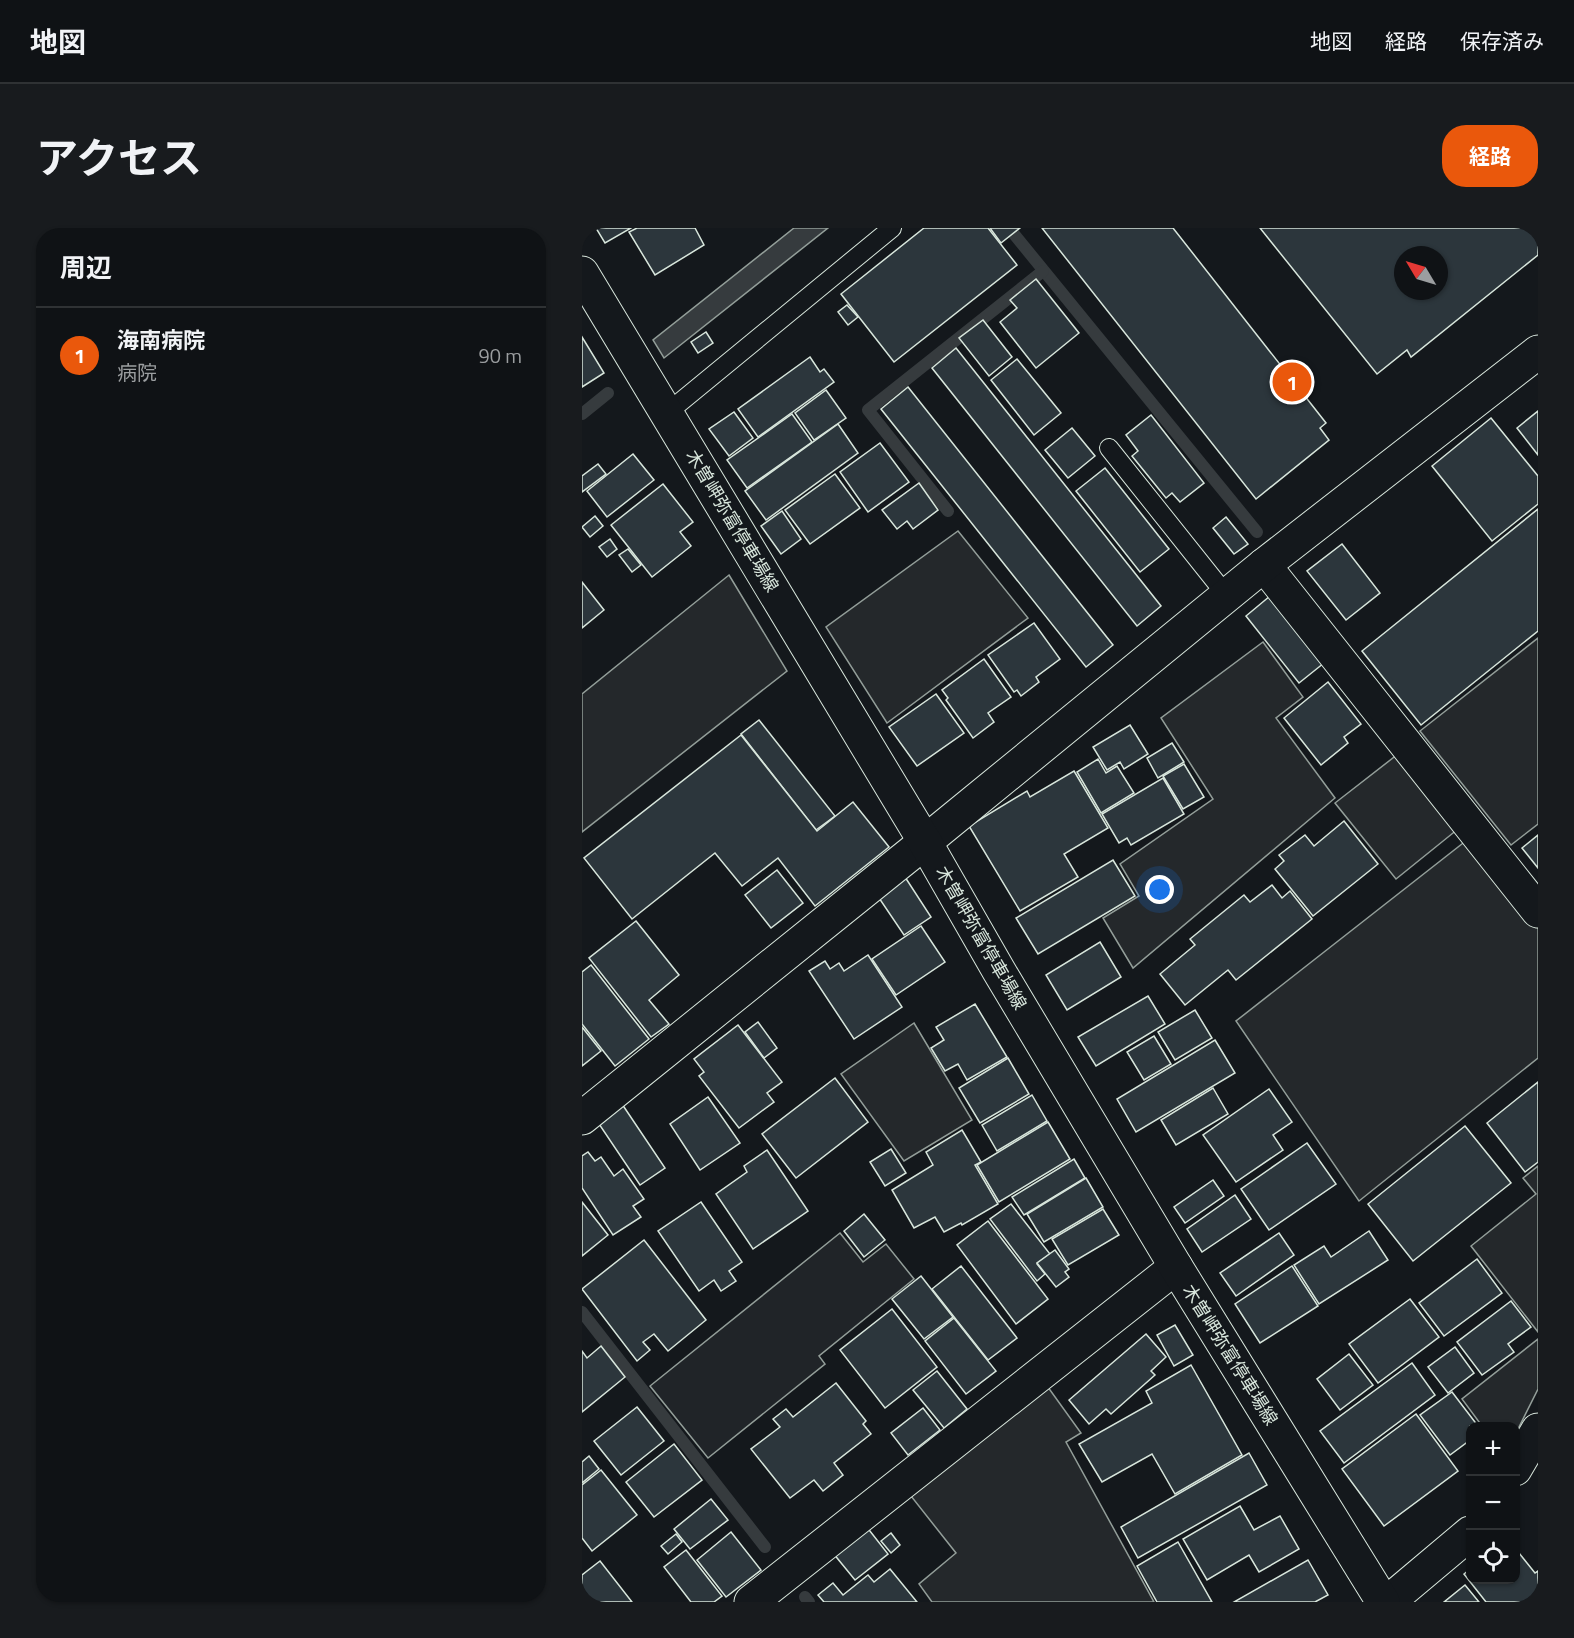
<!DOCTYPE html>
<html lang="ja">
<meta charset="utf-8">
<style>
body{margin:0;font-family:"Titillium Web","Noto Sans JP",sans-serif;background:#181b1e;color:#f1f3f6}
.controls{position:absolute;right:18px;bottom:18px;display:grid;overflow:hidden;border-radius:12px;box-shadow:0 2px 4px #0004}
.controls button{width:54px;height:54px;display:grid;place-items:center;padding:0;border:0;border-bottom:2px solid #2f3234;background:#0f1215;color:#f1f3f6;font:30px sans-serif}
.compass{position:absolute;left:812px;top:18px;width:54px;height:54px;border-radius:50%;background:#0f1215;box-shadow:0 2px 4px #0004;rotate:308deg}
.you{position:absolute;left:578px;top:662px;width:21px;height:21px;margin:-15px;border:4px solid #fff;border-radius:50%;background:#1a73e8;box-shadow:0 0 0 9px #1a73e833}
.badge{display:grid;place-items:center;width:39px;height:39px;border-radius:50%;background:#ea580c;color:#fff;font-size:20px;font-weight:700}
.pin{position:absolute;translate:-50% -50%;border:3px solid #fff;box-shadow:0 2px 6px #0006}
.list{margin:0;padding:0;list-style:none}
h2{display:flex;justify-content:space-between;align-items:center;height:78px;margin:0;padding:0 24px;font-size:26px}
h2 small{font-size:20px;font-weight:400;color:#9b9ea0}
.list li{display:grid;grid-template-columns:39px 1fr auto;gap:18px;align-items:center;box-sizing:border-box;height:96px;padding:0 24px;border-top:2px solid #2f3234}
.list b{display:block;font-size:22px;white-space:nowrap}
.list p{margin:0;font-size:20px;white-space:nowrap;color:#9b9ea0}
.list em{font-size:20px;font-style:normal;color:#9b9ea0}
.icon{flex:none;width:33px;height:33px;fill:none;stroke:currentColor;stroke-width:2;stroke-linecap:round;stroke-linejoin:round}
.map{position:relative;flex:none;width:956px;height:1374px;overflow:hidden;border-radius:24px}
header{display:flex;align-items:center;gap:36px;box-sizing:border-box;height:84px;padding:0 30px;background:#0f1215;border-bottom:2px solid #2f3234}
header strong{font-size:28px}
nav{display:flex;gap:33px;margin-inline-start:auto;font-size:21px}
.intro{display:flex;align-items:center;justify-content:space-between;box-sizing:border-box;height:144px;padding:0 36px}
h1{margin:0;font-size:42px}
.button{padding:15px 27px;border-radius:24px;background:#ea580c;color:#fff;font-size:21px;font-weight:700}
main{display:flex;gap:36px;padding:0 36px}
aside{flex:1;background:#0f1215;border-radius:24px;box-shadow:0 2px 4px #0004}
.map>svg:first-child{display:block}
.green{fill:#202428;stroke:#939e99;stroke-width:1.5}
.parking{fill:#24282b;stroke:#939e99;stroke-width:1.5}
.water{fill:#363b3e;stroke:#939e99;stroke-width:1.5}
.lines{fill:none;stroke-linecap:round;stroke-linejoin:round}
.stream{stroke:#363b3e;stroke-width:12}
.building{fill:#2c363c;stroke:#d8e6dc;stroke-width:1.5;fill-rule:evenodd}
.lane-casing{stroke:#d8e6dc;stroke-width:20}
.street-casing{stroke:#d8e6dc;stroke-width:35}
.secondary-casing{stroke:#d8e6dc;stroke-width:35}
.lane{stroke:#14181c;stroke-width:18}
.street{stroke:#14181c;stroke-width:33}
.secondary{stroke:#14181c;stroke-width:33}
.labels{text-anchor:middle;stroke-width:4.5;stroke-linejoin:round;paint-order:stroke}
.street-label{font-size:18px;fill:#d8e6dc;stroke:#14181c}
</style>
<header>
<strong>地図</strong>
<nav><a>地図</a><a>経路</a><a>保存済み</a></nav>
</header>
<div class="intro"><h1>アクセス</h1><a class="button">経路</a></div>
<main>
<aside>
<h2>周辺<small></small></h2>
<ul class="list">
<li><span class="badge">1</span><div><b>海南病院</b><p>病院</p></div><em>90 m</em></li>
</ul>
</aside>
<div class="map">
<svg width="956" height="1374" viewBox="0 0 956 1374">
<rect width="100%" height="100%" fill="#14181c"/>
<path class="green" d="M258,1005l23,29 23,-18 28,35 -95,77 6,8 -117,94 -58,-72z"/>
<g class="parking">
<path d="M376,303l70,87 -141,105 -61,-96z"/>
<path d="M147,347l58,96 -205,161v-138z"/>
<path d="M956,410v186l-27,21 -91,-114z"/>
<path d="M681,414l40,55 -27,21 59,80 -202,170 -30,-50 36,-22 -19,-32 93,-65 -52,-81z"/>
<path d="M816,526l60,75 -62,50 -61,-76z"/>
<path d="M885,612l71,88v130l-179,143 -123,-180z"/>
<path d="M332,795l58,97 -68,41 -63,-87z"/>
<path d="M956,938v166l-67,-86 65,-52 -13,-16z"/>
<path d="M956,1111v50l-22,44 -1,-7h-33l-20,-27z"/>
<path d="M463,1155l36,50 -15,9 88,160h-222l-13,-18 37,-31 -49,-62z"/>
</g>
<path class="water" d="M212,0h34l-164,130 -11,-18z"/>
<g class="lines">
<g class="stream">
<path d="M427,0l248,304"/>
<path d="M0,186l26,-21"/>
<path d="M366,283l-80,-101 175,-139"/>
<path d="M0,1084l183,235"/>
<path d="M223,1369l4,5"/>
</g>
</g>
<g class="building">
<path d="M14,0h35l-26,15z"/>
<path d="M55,0h58l9,17 -49,30 -26,-43z"/>
<path d="M342,0h64l29,37 -123,97 -53,-68z"/>
<path d="M408,0h30l-19,15z"/>
<path d="M460,0h131l153,195 -6,5 9,12 -73,59z"/>
<path d="M678,0h278v27l-127,102 -4,-7 -30,24zM821,27h36v36h-36z"/>
<path d="M454,51l43,54 -43,35 -36,-46 17,-14 -7,-8z"/>
<path d="M265,77l11,12 -10,8 -10,-13z"/>
<path d="M401,92l29,37 -23,19 -30,-38z"/>
<path d="M124,104l7,11 -15,10 -7,-11z"/>
<path d="M0,109l22,36 -22,14z"/>
<path d="M374,120l205,258 -24,20 -205,-258z"/>
<path d="M228,129l10,15 4,-3 10,13 -76,55 -20,-28z"/>
<path d="M435,131l44,54 -27,22 -43,-55z"/>
<path d="M326,159l205,258 -27,22 -205,-258z"/>
<path d="M244,162l20,28 -32,22 -19,-27z"/>
<path d="M956,183v44l-21,-27z"/>
<path d="M152,184l19,26 -24,18 -20,-27z"/>
<path d="M210,186l20,28 -65,46 -20,-28z"/>
<path d="M569,187l53,68 -24,19 -8,-9 -6,5 -34,-42 6,-5 -12,-16z"/>
<path d="M909,190l47,58v28l-46,37 -60,-75z"/>
<path d="M256,196l20,29 -92,67 -21,-29z"/>
<path d="M490,200l23,28 -27,22 -23,-28z"/>
<path d="M298,215l29,39 -41,30 -28,-40z"/>
<path d="M51,226l21,26 -47,37 -20,-26z"/>
<path d="M16,236l8,10 -24,18v-16z"/>
<path d="M523,240l64,81 -29,23 -64,-81z"/>
<path d="M253,246l25,34 -50,36 -25,-34z"/>
<path d="M337,255l19,27 -25,19 -6,-8 -10,8 -15,-19z"/>
<path d="M81,256l30,38 -13,10 11,14 -39,31 -41,-52z"/>
<path d="M956,281v122l-117,94 -59,-74z"/>
<path d="M200,283l19,28 -20,15 -20,-28z"/>
<path d="M13,288l8,10 -13,11 -8,-10z"/>
<path d="M644,289l22,27 -14,10 -21,-26z"/>
<path d="M28,311l7,10 -10,8 -8,-10z"/>
<path d="M760,316l38,49 -34,27 -39,-49z"/>
<path d="M46,321l13,16 -9,7 -13,-17z"/>
<path d="M0,354l22,28 -22,18z"/>
<path d="M688,368l54,67 -25,20 -53,-67z"/>
<path d="M452,395l26,36 -24,18 3,5 -18,14 -4,-6 -3,2 -26,-37z"/>
<path d="M402,431l27,38 -23,16 6,9 -21,16 -27,-38 2,-2 -6,-8z"/>
<path d="M746,454l33,42 -17,13 4,6 -27,22 -37,-47z"/>
<path d="M354,466l28,39 -47,33 -28,-39z"/>
<path d="M177,492l76,96 -19,14 -75,-96z"/>
<path d="M548,497l18,29 -24,15 -4,-7 -13,8 -14,-23z"/>
<path d="M159,507l76,96 36,-29 36,45 -74,59 -37,-48 -36,28 -27,-33 -83,66 -48,-61z"/>
<path d="M590,515l12,19 -26,16 -11,-20z"/>
<path d="M516,531l8,14 11,-7 17,27 -33,20 -24,-41z"/>
<path d="M602,536l20,33 -21,12 -20,-33z"/>
<path d="M492,543l34,57 -44,26 14,23 -58,34 -51,-85 58,-35 3,6z"/>
<path d="M581,550l21,36 -53,31 -4,-7 -8,5 -17,-29z"/>
<path d="M762,593l34,43 -65,52 -38,-47 9,-8 -5,-6 26,-20 9,11z"/>
<path d="M956,607v33l-16,-20z"/>
<path d="M531,632l22,36 -97,58 -22,-36z"/>
<path d="M195,642l26,33 -32,25 -26,-33z"/>
<path d="M323,649l26,40 -27,18 -27,-40z"/>
<path d="M690,657l10,13 8,-7 22,28 -76,61 -8,-10 -43,35 -25,-31 35,-29 -5,-6 54,-44 6,7z"/>
<path d="M54,693l43,54 -30,25 20,24 -18,13 -62,-79z"/>
<path d="M339,698l24,36 -49,33 -24,-36z"/>
<path d="M518,714l21,35 -54,33 -21,-35z"/>
<path d="M286,727l34,52 -48,32 -45,-68 16,-10 5,8 9,-6 5,8z"/>
<path d="M9,737l58,74 -34,27 -33,-42v-52z"/>
<path d="M566,768l17,28 -69,42 -18,-29z"/>
<path d="M393,776l32,53 -40,23 -9,-16 -13,7 -14,-23 13,-8 -8,-13z"/>
<path d="M613,782l17,28 -37,22 -17,-28z"/>
<path d="M176,794l19,26 -13,10 -19,-26z"/>
<path d="M156,797l44,57 -15,11 7,9 -35,26 -40,-52 5,-4 -10,-13z"/>
<path d="M0,799l19,24 -19,15z"/>
<path d="M572,808l17,28 -27,16 -17,-28z"/>
<path d="M633,812l20,33 -99,59 -19,-33z"/>
<path d="M426,830l21,36 -49,29 -21,-35z"/>
<path d="M253,850l33,44 -72,56 -34,-44z"/>
<path d="M956,854v80l-13,10 -38,-49z"/>
<path d="M631,860l15,26 -52,31 -15,-25z"/>
<path d="M687,861l23,33 -19,13 10,15 -47,32 -33,-47z"/>
<path d="M450,867l15,26 -50,30 -15,-26z"/>
<path d="M126,869l32,46 -40,27 -30,-46z"/>
<path d="M40,876l43,64 -25,17 -43,-64z"/>
<path d="M466,894l22,37 -71,43 -22,-37z"/>
<path d="M883,898l46,57 -98,78 -45,-57z"/>
<path d="M380,902l19,32 -6,3 23,39 -36,21 -1,-2 -17,9 -9,-15 -21,11 -22,-38 41,-25 -7,-13z"/>
<path d="M725,915l29,41 -67,46 -28,-41z"/>
<path d="M309,921l15,24 -21,13 -15,-24z"/>
<path d="M185,922l41,61 -55,38 -37,-55 31,-22 -3,-6z"/>
<path d="M6,924l7,9 6,-4 13,19 9,-7 21,30 -11,7 8,11 -28,18 -31,-47v-32z"/>
<path d="M492,931l11,19 -61,37 -12,-18z"/>
<path d="M504,950l17,29 -59,35 -17,-28z"/>
<path d="M631,952l11,16 -39,27 -11,-16z"/>
<path d="M653,967l16,24 -49,33 -15,-23z"/>
<path d="M0,974l26,33 -26,21z"/>
<path d="M119,974l41,60 -13,9 7,10 -15,10 -7,-11 -15,11 -41,-60z"/>
<path d="M429,976l39,50 -13,10 8,10 -8,7 -47,-62z"/>
<path d="M521,981l16,26 -51,30 -16,-26z"/>
<path d="M282,986l21,26 -21,17 -20,-26z"/>
<path d="M406,993l60,78 -32,25 -59,-79z"/>
<path d="M787,1003l19,29 -69,44 -25,-39 30,-19 7,11z"/>
<path d="M697,1005l15,22 -58,41 -16,-23z"/>
<path d="M62,1012l62,80 -38,31 -14,-17 -11,8 7,8 -13,11 -55,-72z"/>
<path d="M473,1022l14,19 -4,3 4,5 -13,10 -19,-24z"/>
<path d="M895,1031l25,34 -58,43 -25,-33z"/>
<path d="M379,1038l56,72 -29,22 -56,-71z"/>
<path d="M710,1038l26,40 -58,37 -25,-39z"/>
<path d="M339,1048l32,41 -29,22 -32,-40z"/>
<path d="M828,1071l29,38 -61,46 -29,-39z"/>
<path d="M929,1073l20,26 -23,17 6,8 -32,23 -25,-33z"/>
<path d="M310,1081l45,58 -52,41 -45,-58z"/>
<path d="M372,1090l42,53 -30,23 -41,-53z"/>
<path d="M593,1097l18,30 -19,11 -17,-31z"/>
<path d="M564,1106l20,23 -15,14 4,4 -44,39 -5,-5 -17,15 -20,-24z"/>
<path d="M19,1118l24,31 -43,35v-61l5,7z"/>
<path d="M873,1119l19,26 -26,20 -20,-26z"/>
<path d="M767,1126l24,31 -33,25 -23,-31z"/>
<path d="M830,1135l23,32 -91,68 -24,-32z"/>
<path d="M609,1137l51,90 -67,39 -23,-40 -50,28 -23,-38 73,-41 -6,-12z"/>
<path d="M355,1143l30,38 -23,19 -31,-38z"/>
<path d="M254,1155l30,38 -3,3 8,10 -37,29 9,12 -20,16 -9,-11 -24,18 -39,-49 29,-22 -7,-8 13,-10 7,8z"/>
<path d="M870,1164l26,34h-8v14l-20,15 -30,-40z"/>
<path d="M55,1179l27,34 -43,34 -27,-34z"/>
<path d="M341,1180l17,22 -32,25 -17,-22z"/>
<path d="M834,1186l42,57 -74,55 -42,-57z"/>
<path d="M92,1216l28,36 -48,37 -28,-35z"/>
<path d="M667,1225l18,32 -129,73 -17,-31z"/>
<path d="M7,1228l10,13 -17,14v-21z"/>
<path d="M19,1242l36,45 -45,36 -10,-13v-53z"/>
<path d="M129,1271l17,21 -38,29 -16,-20z"/>
<path d="M658,1278l14,24 26,-14 19,33 -40,23 -10,-17 -42,25 -24,-41z"/>
<path d="M284,1298l22,28 -33,26 -22,-27z"/>
<path d="M149,1304l30,38 -35,27 -29,-37z"/>
<path d="M309,1305l9,12 -9,8 -10,-12z"/>
<path d="M94,1306l6,8 -14,12 -7,-8z"/>
<path d="M596,1314l34,60h-55l-20,-36z"/>
<path d="M933,1320l20,25 3,-2v31h-52l-22,-28 6,-5v11h45z"/>
<path d="M104,1322l36,46 -8,6h-23l-27,-35z"/>
<path d="M726,1332l20,35 -13,7h-81z"/>
<path d="M18,1333l32,41h-50v-27z"/>
<path d="M308,1341l27,33h-93l-6,-7 15,-12 10,12 25,-20 6,7z"/>
<path d="M883,1357l14,17h-35z"/>
</g>
<g class="lines">
<g class="lane-casing">
<g id="lane">
<path d="M85,185l225,-185"/>
<path d="M527,220l118,148"/>
</g>
</g>
<g class="street-casing">
<g id="street">
<path d="M682,337l274,346"/>
<path d="M0,890l343,-276 339,-277 274,-213"/>
<path d="M933,1241l23,-39"/>
<path d="M169,1374l425,-335"/>
<path d="M806,1374l82,-69"/>
</g>
</g>
<g class="secondary-casing">
<path id="secondary" d="M0,45l343,569 74,129 177,296 207,335"/>
</g>
<use href="#lane" class="lane"/>
<use href="#street" class="street"/>
<use href="#secondary" class="secondary"/>
</g>
<g class="labels">
<g class="street-label">
<text transform="translate(150 293) rotate(59)" y="6">木曽岬弥富停車場線</text>
<text transform="translate(399 710) rotate(60)" y="6">木曽岬弥富停車場線</text>
<text transform="translate(648 1127) rotate(58)" y="6">木曽岬弥富停車場線</text>
</g>
</g>
</svg>
<div class="controls">
<button>+</button>
<button>−</button>
<button><svg class="icon" aria-label="locate" viewBox="0 0 24 24"><circle cx="12" cy="12" r="6"/><path d="M12 2v4M12 18v4M2 12h4M18 12h4"/></svg></button>
</div>
<svg class="compass" viewBox="-18 -18 36 36"><path d="M0-13l5 13h-10z" fill="#e53935"/><path d="M0 13l5-13h-10z" fill="#9b9ea0"/></svg>
<div class="you"></div>
<div class="pin badge" style="left:710px;top:154px">1</div>
</div>
</main>
